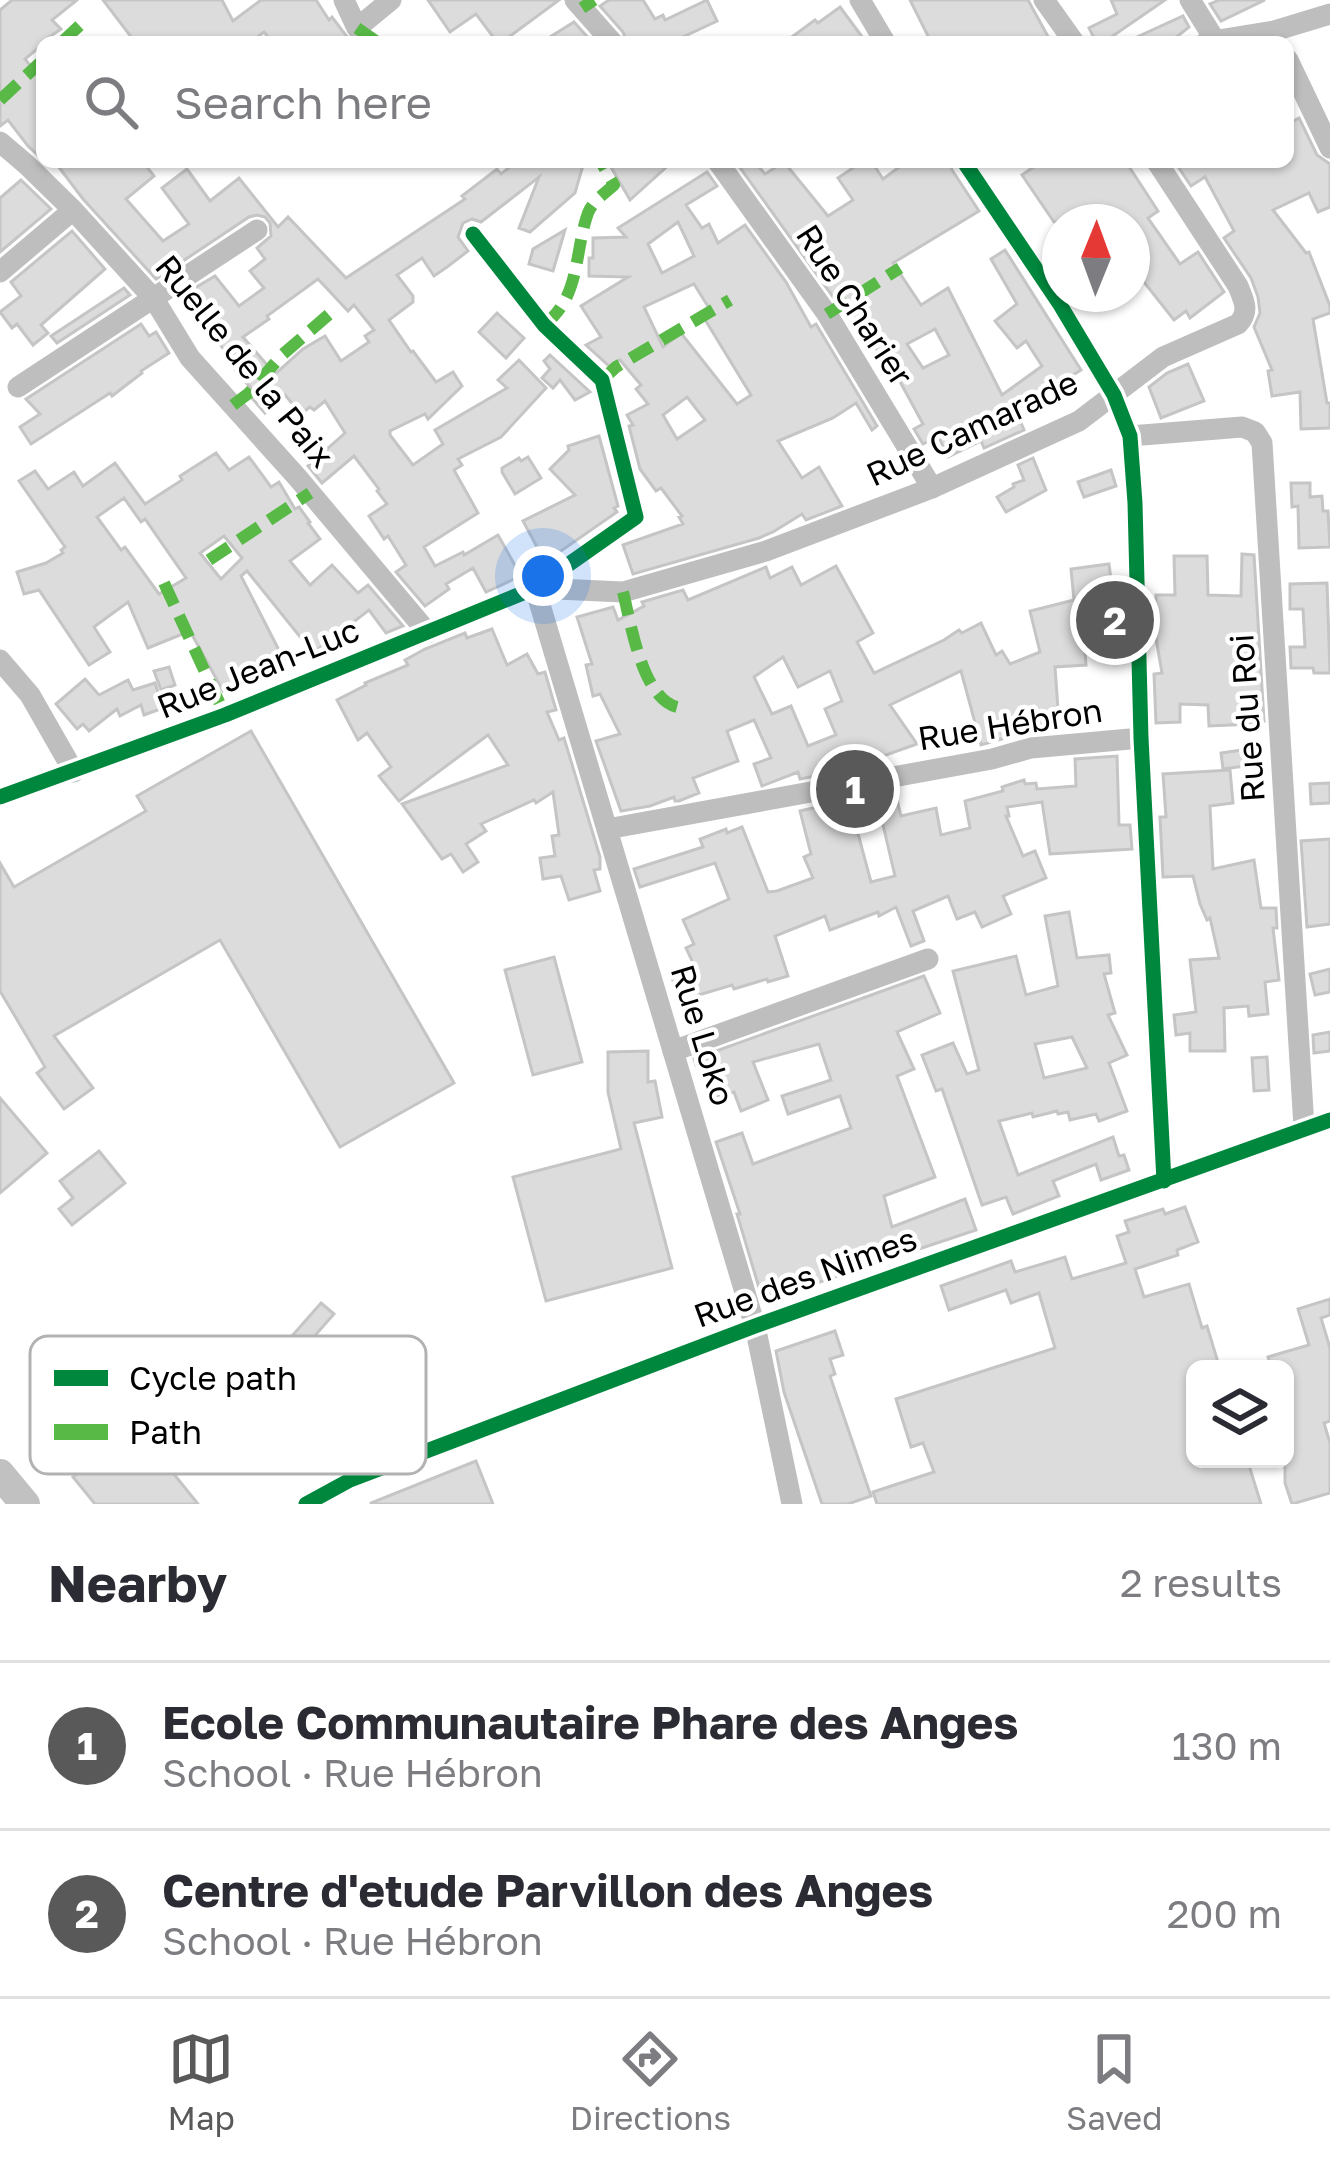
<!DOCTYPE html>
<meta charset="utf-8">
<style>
body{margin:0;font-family:"Golos Text",sans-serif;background:#f2f2f3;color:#2b2b33}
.controls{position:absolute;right:36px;bottom:36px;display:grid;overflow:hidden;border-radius:18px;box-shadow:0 3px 9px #0004}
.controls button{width:108px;height:108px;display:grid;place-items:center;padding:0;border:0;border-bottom:3px solid #e1e1e2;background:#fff;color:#2b2b33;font:60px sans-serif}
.compass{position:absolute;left:1042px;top:204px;width:108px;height:108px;border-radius:50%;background:#fff;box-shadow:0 3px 9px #0004;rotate:1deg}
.you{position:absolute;left:543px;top:576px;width:42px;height:42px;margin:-30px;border:9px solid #fff;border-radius:50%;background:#1a73e8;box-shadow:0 0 0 18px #1a73e833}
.badge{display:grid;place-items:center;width:78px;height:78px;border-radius:50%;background:#595959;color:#fff;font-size:39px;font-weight:700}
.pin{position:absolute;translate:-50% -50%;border:6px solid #fff;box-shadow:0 3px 12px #0006}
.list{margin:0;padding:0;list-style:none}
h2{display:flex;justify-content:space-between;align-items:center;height:156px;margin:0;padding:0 48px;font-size:51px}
h2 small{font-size:39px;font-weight:400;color:#7c7c81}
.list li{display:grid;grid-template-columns:78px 1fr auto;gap:36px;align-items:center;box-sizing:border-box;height:168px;padding:0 48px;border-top:3px solid #e1e1e2}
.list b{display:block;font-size:45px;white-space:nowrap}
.list p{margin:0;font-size:39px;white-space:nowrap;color:#7c7c81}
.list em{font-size:39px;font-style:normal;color:#7c7c81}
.icon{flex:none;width:66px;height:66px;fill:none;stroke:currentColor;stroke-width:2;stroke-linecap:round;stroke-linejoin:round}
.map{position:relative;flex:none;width:1330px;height:1504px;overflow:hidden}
.search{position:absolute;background:#fff;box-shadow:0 3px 9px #0004;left:36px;right:36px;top:36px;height:132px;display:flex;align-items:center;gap:30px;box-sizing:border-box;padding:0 42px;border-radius:18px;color:#7c7c81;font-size:45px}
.sheet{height:492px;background:#fff}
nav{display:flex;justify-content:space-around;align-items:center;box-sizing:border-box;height:168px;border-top:3px solid #e1e1e2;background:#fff;font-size:33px;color:#7c7c81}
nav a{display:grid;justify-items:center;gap:6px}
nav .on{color:#595959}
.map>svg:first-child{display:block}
.building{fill:#dcdcdc;stroke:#c5c5c5;stroke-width:3;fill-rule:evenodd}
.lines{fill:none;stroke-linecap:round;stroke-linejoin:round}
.street{stroke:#bebebe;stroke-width:21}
.secondary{stroke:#c1c1c1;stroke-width:30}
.quiet{stroke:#58b947;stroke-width:12;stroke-dasharray:24 12;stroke-linecap:butt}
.cycleway-casing{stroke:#fff;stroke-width:22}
.cycleway{stroke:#00873e;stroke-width:15}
.labels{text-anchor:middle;stroke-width:9;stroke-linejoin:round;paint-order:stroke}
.street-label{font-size:33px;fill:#000;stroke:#fff}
.key{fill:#fff;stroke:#b2b2b2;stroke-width:3}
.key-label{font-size:33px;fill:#000}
</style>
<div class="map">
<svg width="1330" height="1504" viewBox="0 0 1330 1504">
<rect width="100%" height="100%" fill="#fff"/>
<g class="building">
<path d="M12,0h65l-25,20 9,9 -19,13v3l-17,14 17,22v78l-14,-13 -20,-26 -8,6v-116z"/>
<path d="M103,0h119l11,21 28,-21h55l13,20 3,-3 19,25h-79l-8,-10 -13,10h-116z"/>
<path d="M428,0h131l-57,42h-5l-21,-28 -26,18z"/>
<path d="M609,0h34l12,19 8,-4 2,5 42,-20 10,21 -45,21h-45l-4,-10 -23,-26z"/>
<path d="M910,0h118l23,42h-120z"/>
<path d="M1111,0h54l-61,42h-8l-7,-14 28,-14z"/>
<path d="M1219,0h46l-44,21 -11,-17z"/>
<path d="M840,7l26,35h-81l30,-22 3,3z"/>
<path d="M1183,16l6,11 -19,15h-44z"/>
<path d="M574,22l18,20h-50z"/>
<path d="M1299,118l18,37 13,9v43l-12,5 -9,-19 -36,17 33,43 3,-1 21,54v7l-17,6 14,84h3v25l-29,1 -1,-37 -28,4 -4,-25 4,-1 -18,-43 6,-14 -2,-16 -7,-19 -27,-40 10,-7 -29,-54 -14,9 -16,-24h113v-38z"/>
<path d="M55,162h88l11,14 -28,23 37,42 26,-17 -27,-36 25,-19 23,32 29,-23 39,49 10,-10 58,61 119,-79 -3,-3 35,-27 4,5 15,-12h68l-9,31 -45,39 -11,-4 20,-51 -58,45 -9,-3 -9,4 -5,14 10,14 -21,16 -13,9 -12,-18 -25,17 16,21v6l-24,18 22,32 2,-1 23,31 17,-10 9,14 -34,33 -3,-5 -35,17v4l23,30 30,-21 -8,-14 72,-42 -9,-8 21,-20 27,28 -45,49 -43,22 4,6 -8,5 24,43 -54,34 11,19 28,-14 1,3 34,-20 23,41 -35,16 -13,-24 -27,16 3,5 -24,17 -29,-34 10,-7 -18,-29 -4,3 -15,-23 18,-12 -10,-13 2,-2 -25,-33 -32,27 -14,-17 37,-33 -20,-32 -11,9 -4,-3 -9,7 -16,-19 -20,18 -14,-16 4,-4 -29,-34 3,-2 -14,-20 5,-4 -27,-34 7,-5 -5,-6 20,-12 24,30 25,-18 -14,-17 15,-12 -8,-11 14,-12 -1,-13 -5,-6 -8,-2 -8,2 -93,62 -73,-80zM318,279l30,32 6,-6 20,25 -9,6 4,6 -28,19 -16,-25 -22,13 -28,25 -32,-37 26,-18 -2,-3z"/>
<path d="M608,162h64l-42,38z"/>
<path d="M736,162h19l10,12 19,-12 44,54 25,-16 -15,-22 24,-16h10l11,17 23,-17h43l3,8 27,41 -86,52 28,42 27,-17 54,107 40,-29 -16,-25 -9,7 -22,-27 22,-17 -26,-45 14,-9 76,120 -26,16 -1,-3 -38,28 8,19 -40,18 -3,-7 -33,16 -10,-21 -15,8 -9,-15 9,-5 -25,-46 -2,1 -50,-76 -9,-9 -4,3zM935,329l14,26 -26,13 -16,-24z"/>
<path d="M1041,162h85l32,49 -10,7 32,46 18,-12 26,40 -34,26 -4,-7 -12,9 -42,-53v-45h-23l-8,-12 -17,12h-30l-32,-47z"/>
<path d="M707,172l10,14 -31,19 16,23 7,-4 9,19 27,-18 41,57 25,45 5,-3 61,102 -5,4 -16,-27 -23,15 -55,23 24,37 17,-11 23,39 -36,14 -4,-6 -29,18 -14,6 -126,36 -10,-29 60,-21 -4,-7 3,-1 -21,-28 -5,3 -16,-22 -11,-43 4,-1 -6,-10 21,-11 -12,-15 5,-4 -21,-25 -11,6 -23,-21 15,-8 -20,-31 47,-29 -39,-1v-18h4v-20l33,-1 -8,-9zM678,222l16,34 -32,17 -14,-29zM694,284l18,29 -8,5 47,77 -14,9 -56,-71 -18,14 -19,-40zM687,397l18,23 -28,19 -14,-24z"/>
<path d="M21,180l30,29 -51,43v-54z"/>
<path d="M565,230l-12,41 -24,-7 4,-15z"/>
<path d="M72,231l33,38 -64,56 7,8 -15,12 -16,-21 -5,4 -12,-16 21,-16 -10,-14z"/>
<path d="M124,288l6,7 -73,48 -6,-7z"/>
<path d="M497,313l27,25 -18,20 -27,-26z"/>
<path d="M141,324l8,12 7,-4 13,21 -28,18 1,2 -30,23 -2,-3 -79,51 -11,-17 20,-13 -14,-15z"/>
<path d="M550,355l39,36 1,1 -15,8 -15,-20 -7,8 -11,-10 8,-9 -6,-8z"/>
<path d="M1188,364l16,37 -43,17 -12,-31 18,-14z"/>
<path d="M599,436l19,70 -4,2 3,4 -72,50 -22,-41 52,-26 -25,-26 19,-19 -1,-4z"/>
<path d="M216,453l13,17 20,-13 22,30 8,-5 16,27 4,-2 11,15 -2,1 12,16 -30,22 20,24 22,-20 26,28 10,-8 35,41 -17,7 -17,-23 -56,43 -66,-82 -6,5 43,84 -41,15 2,5 -22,11 -33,-60 -42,17 -20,-46 -34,25 16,25 -21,13 -50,-75 -15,4 -7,-22 29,-9 17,-10 -2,-3 4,-3 -46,-66 16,-10 13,18 26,-17 9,14 32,-23 30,41 37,-24 -2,-4zM124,498l17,24 4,-3 41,59 -27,16 -34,-47 -4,3 -24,-33zM224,536l18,22 -21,21 -21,-26z"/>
<path d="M528,457l13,21 -26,16 -13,-22v-4l17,-10 2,3z"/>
<path d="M1033,458l13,32 -40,22 -9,-15 17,-10 -1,-3 11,-4 -6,-15z"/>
<path d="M1111,470l5,16 -32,11 -6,-15z"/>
<path d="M1291,483h19v14l12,-1 1,15h5l2,36 -31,1 -1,-42 -6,1z"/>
<path d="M1242,554l12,1 10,166h-11v3l-44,2 -1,-21 -28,-1v18l-24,1 -2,-49 8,-1 -7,-40 1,-38h19l-1,-39h33l1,39 33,1z"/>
<path d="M1109,564l4,32 -28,3 4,33 21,-2 1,20 -26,2 1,13 -31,2 4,56 -52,4 2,10 -28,8 -20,-74 -71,34 27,39 -76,27 -41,8 -2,-7 -36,14 -8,-22 17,-6 -17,-38 -27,11 11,30 -45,17 6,15 -20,8h-4l-1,-4 -24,9 -29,5 -25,-70 24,-7 -20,-40 -7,2 -7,-31 6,-1 -15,-47 36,-10 5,13 26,-14 -2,-4 41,-12 5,10 78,-33 4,11 22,-11 9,18 35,-19 37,67 -16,9 17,31 70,-33 15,-10 3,3 19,-10 15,32 6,-4 8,13 30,-12 -10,-41 44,-11 -3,-31zM783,657l15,30 32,-16 12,30 -17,8 11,26 -28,11 -17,-40 -19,8 -18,-37z"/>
<path d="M1327,583l3,90h-16l-1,-5h-22l-1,-21h15l-2,-38h-13v-25z"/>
<path d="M492,629l15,36 20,-11 11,20 7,-2 11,38 -9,2 12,28 5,-2 36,119v12l-6,1 6,21 -31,9 -8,-24 -18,3 -3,-21 15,-2 -3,-20 7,-1 -6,-43 -17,11 -2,-3 -53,24 5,7 -20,13 12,18 -15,10 -12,-18 -9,5 -40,-55 106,-39 -20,-30 -89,66 -20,-25 12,-9 -24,-34 -9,7 -21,-40 29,-15 -1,-2 43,-18 -3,-5 20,-11 40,-16 2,5z"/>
<path d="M169,667l6,18 -14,5 -7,-19z"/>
<path d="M85,679l14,16 29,-15 5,10 22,-7 8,25 -19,7 -3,-10 -21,11 -3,-7 -28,22 -6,-7 -6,5 -21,-25z"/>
<path d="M251,731l203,352 -114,64 -120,-207 -166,96 39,52 -29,21 -27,-36 8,-6 -45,-76v-128l14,24 132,-76 -9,-15z"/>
<path d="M1242,750l3,16 -22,3 -2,-16z"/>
<path d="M1117,756l2,69h11l2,24 -82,5 -8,-52 -35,5 2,9h-3l17,40 12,-5 11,27 -43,18 8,18 -29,13 -7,-15 -18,7 -9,-23 -35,15 11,30 -13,5 -15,-39 -17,9 -1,-4 -48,18 -5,-14 -50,20 13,40 -20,6 -1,-3 -33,10 -2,-4 -53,16 -8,-27 24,-7 -9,-19 8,-4 -11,-24 46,-21 -14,-36 -75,24 -6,-18 69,-22 -3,-8 26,-10 1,4 15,-6 26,65 9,-1 36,-13 -9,-21 7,-3 -11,-43 49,-11 22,82 24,-6 -19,-81 19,-3 6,24 35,-8 5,27 29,-7 -5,-27 38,-10 -1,-4 22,-7 1,4 11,-1 1,6 39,-3 -1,-27z"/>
<path d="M1230,770l3,33 -23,3 3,63 41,-9 7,48h15l1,20h-4l6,52 -14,2 3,32 -19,2 -1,-10 -24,2 1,43h-35v-18l-14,2 -2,-20 22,-3 -6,-52 29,-2 -9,-40 -3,2 -7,-16 -7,-28 -30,1 -3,-60h6l-3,-43z"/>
<path d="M1330,783v20l-19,1 -1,-20z"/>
<path d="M1330,839v85l-23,3 -6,-86z"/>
<path d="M1069,912l8,46 32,-3 2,18 -7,1 11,39 -7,2 19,40 -18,8 18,48 -28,10 -3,-7 -26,6 -2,-8 -10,2 -1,-3 -24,6 -1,-4 -33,8 19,54 95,-38 6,19 5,-1 5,15 -28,10 -5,-16 -43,17 6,15 -46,18 -7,-17 -24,8 -40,-116 -6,2 -14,-36 31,-12 14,31 12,-4 -26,-99 63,-15 10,39 32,-9 -13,-70zM1072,1037l15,31 -43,10 -9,-34z"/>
<path d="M554,957l28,105 -49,13 -28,-105z"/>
<path d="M1330,969v23l-15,3 -5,-21z"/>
<path d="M924,976l16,37 -43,19 17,37 -17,7 38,101 -51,19 8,31 73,-28 11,31 -213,71 -26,-87h3l-24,-72 26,-9 11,31 98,-36 -11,-32 -52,18 -6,-18 49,-16 -12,-36 -66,18 15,38 -27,11 -7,-19 -17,5 -10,-36 -11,4 -2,-6z"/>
<path d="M1330,1032v19l-16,2 -1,-18z"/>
<path d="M648,1051v31l7,-1 7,36 -28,6 38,145 -126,33 -33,-124 108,-28 -13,-57v-40z"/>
<path d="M1267,1057l2,33 -15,1 -2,-33z"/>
<path d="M0,1098l47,55 -47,40z"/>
<path d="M99,1151l26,32 -53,42 -13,-16 14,-11 -13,-17z"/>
<path d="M1185,1207l13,35 -21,8 1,5 -43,14 9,28 45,-13 13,44 5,-2 13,43h-25v90h52l14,45h-384l-4,-12 61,-20 -11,-29 -12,4 -15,-48 159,-51 -16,-55 -28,10 -5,-13 -57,20 -8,-24 70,-25 4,11 50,-15 7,22 54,-16 -9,-27 12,-4 -4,-11 38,-12 2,5z"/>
<path d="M1330,1299v16l-9,3 9,30v73l-6,2 6,20v50l-38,11 -7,-21v-114h-13l-4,-12 41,-12 -11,-36z"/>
<path d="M321,1303l13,11 -37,42 -13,-11z"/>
<path d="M835,1331l8,24 -13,4 5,15 -5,2 41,120 -23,8h-26l-38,-112 -8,-41z"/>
<path d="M136,1427l62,77h-103l-22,-27z"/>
<path d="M476,1461l17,43h-122v-1z"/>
</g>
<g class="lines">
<g class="street">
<path d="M344,0l13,28 34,-28"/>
<path d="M575,0l37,42"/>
<path d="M860,0l25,42"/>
<path d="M1044,0l30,42"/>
<path d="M1190,0l25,40"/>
<path d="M1206,42l68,-11 56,-17"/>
<path d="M1288,60l42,88"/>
<path d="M0,142l27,23 46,45 81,89 36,59 107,119 131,156"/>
<path d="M718,162l109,152 105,174"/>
<path d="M964,162l95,141 55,92 16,41 5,67 6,235 23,443"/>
<path d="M0,272l73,-62"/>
<path d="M18,387l239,-157"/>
<path d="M1130,436l112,-9 13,5 7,11 42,684"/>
<path d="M535,588l88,4 143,-41 166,-63 147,-67 84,-64 75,-33c12,-13 6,-23 0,-38l-81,-124"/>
<path d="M535,588l220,738 37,178"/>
<path d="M0,660l30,35 44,77"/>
<path d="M0,797l225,-82 310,-127 101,-71 -34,-137 -58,-55 -71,-91"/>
<path d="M607,829l385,-70 39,-11 110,-10"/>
<path d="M673,1051l255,-92"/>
<path d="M306,1504l44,-24 405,-154 575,-206"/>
</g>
<path class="secondary" d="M0,1474l25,30"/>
<g class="quiet">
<path d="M582,8l12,-8"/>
<path d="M357,28l20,14"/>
<path d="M62,42l18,-17"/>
<path d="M0,100l42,-39"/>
<path d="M827,314l73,-46"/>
<path d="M544,325c37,-28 30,-73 44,-112 4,-11 17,-20 26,-28l-13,-23"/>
<path d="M602,380l14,-13 114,-67"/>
<path d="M233,405l16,-12 33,-38 52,-45"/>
<path d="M209,560l101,-67"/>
<path d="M164,583l61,132"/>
<path d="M623,592c8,32 19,106 54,115"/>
</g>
<g class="cycleway-casing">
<g id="cycleway">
<path d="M964,162l95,141 55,92 16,41 5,67 6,235 23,443"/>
<path d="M0,797l225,-82 310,-127 101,-71 -34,-137 -58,-55 -71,-91"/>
<path d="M306,1504l44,-24 405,-154 575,-206"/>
</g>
</g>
<use href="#cycleway" class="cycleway"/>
</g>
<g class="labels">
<g class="street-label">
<text transform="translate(855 305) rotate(57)" y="12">Rue Charier</text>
<text transform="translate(245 361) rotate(51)" y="12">Ruelle de la Paix</text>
<text transform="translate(972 428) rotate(-25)" y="12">Rue Camarade</text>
<text transform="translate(258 668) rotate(-22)" y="12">Rue Jean-Luc</text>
<text transform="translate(1247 718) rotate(-94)" y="12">Rue du Roi</text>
<text transform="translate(1010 724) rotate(-9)" y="12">Rue Hébron</text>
<text transform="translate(703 1035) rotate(73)" y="12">Rue Loko</text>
<text transform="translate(805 1277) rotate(-20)" y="12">Rue des Nimes</text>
</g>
</g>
<rect x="30" y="1336" width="396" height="138" rx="18" class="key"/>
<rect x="54" y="1370" width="54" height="16" fill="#00873e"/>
<rect x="54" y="1424" width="54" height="16" fill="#58b947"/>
<g class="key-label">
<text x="129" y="1390">Cycle path</text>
<text x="129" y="1444">Path</text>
</g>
</svg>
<div class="controls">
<button><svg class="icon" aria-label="layers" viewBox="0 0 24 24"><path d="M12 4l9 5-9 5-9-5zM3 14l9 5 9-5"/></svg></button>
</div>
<svg class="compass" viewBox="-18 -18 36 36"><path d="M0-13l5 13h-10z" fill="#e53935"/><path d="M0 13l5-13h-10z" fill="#7c7c81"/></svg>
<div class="you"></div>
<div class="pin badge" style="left:855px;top:789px">1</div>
<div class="pin badge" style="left:1115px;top:620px">2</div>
<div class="search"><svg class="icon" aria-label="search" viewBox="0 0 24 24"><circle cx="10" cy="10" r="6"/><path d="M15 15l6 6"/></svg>Search here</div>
</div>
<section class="sheet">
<h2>Nearby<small>2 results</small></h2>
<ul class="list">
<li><span class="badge">1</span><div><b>Ecole Communautaire Phare des Anges</b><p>School · Rue Hébron</p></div><em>130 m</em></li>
<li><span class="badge">2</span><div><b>Centre d'etude Parvillon des Anges</b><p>School · Rue Hébron</p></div><em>200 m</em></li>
</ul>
</section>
<nav>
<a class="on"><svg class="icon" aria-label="map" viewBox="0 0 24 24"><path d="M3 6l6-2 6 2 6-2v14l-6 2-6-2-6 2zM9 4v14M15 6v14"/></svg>Map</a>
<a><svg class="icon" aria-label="directions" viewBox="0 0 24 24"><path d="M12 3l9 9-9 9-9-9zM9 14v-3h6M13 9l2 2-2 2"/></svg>Directions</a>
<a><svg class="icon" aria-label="saved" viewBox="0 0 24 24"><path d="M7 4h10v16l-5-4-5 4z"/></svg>Saved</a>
</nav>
